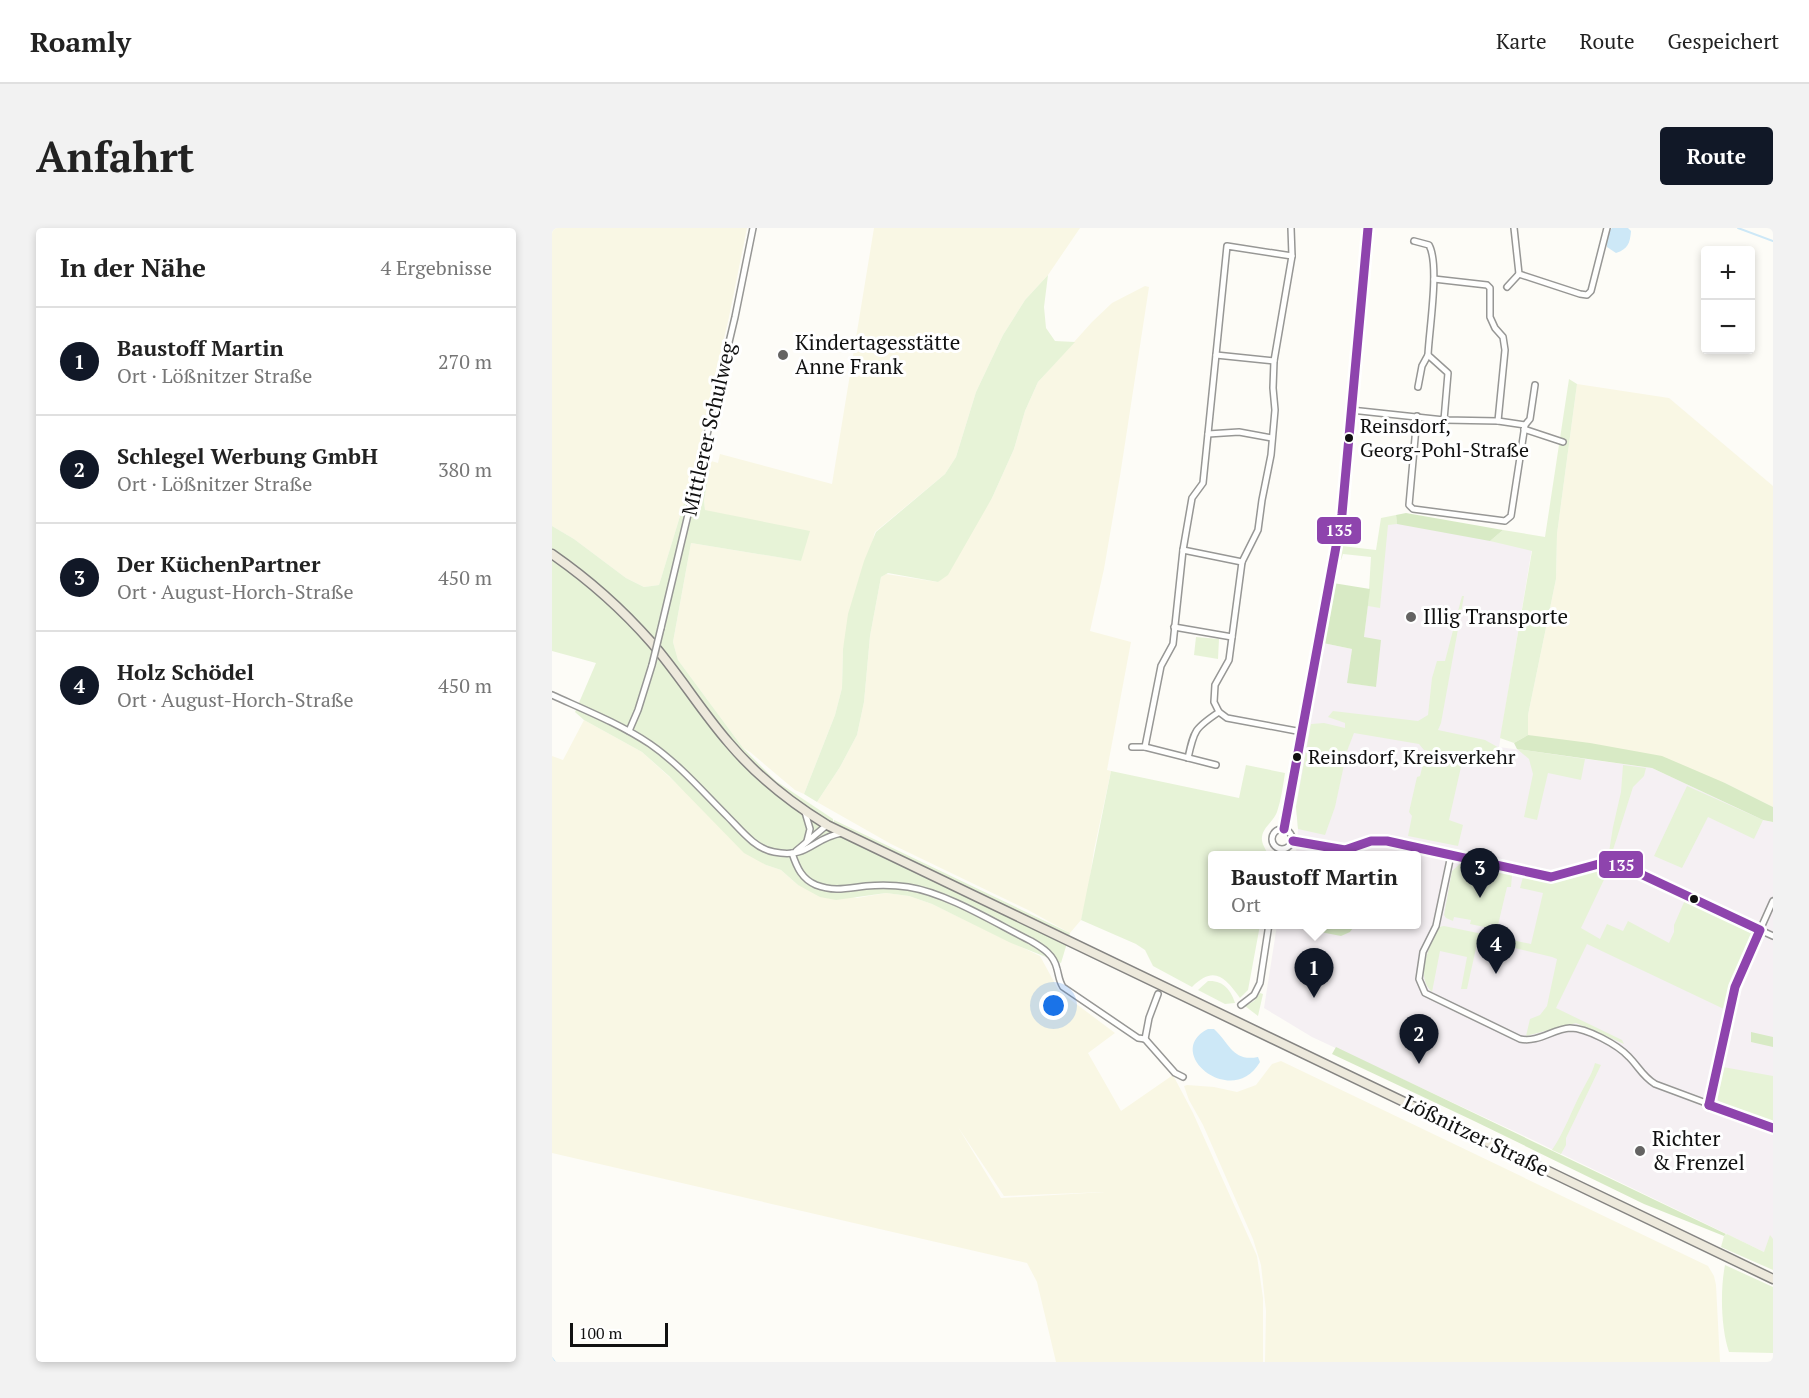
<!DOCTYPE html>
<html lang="de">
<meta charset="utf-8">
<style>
body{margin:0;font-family:"PT Serif",serif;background:#f2f2f2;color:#222}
.controls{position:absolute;right:18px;top:18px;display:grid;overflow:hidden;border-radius:6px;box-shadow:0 3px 9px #0003}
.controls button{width:54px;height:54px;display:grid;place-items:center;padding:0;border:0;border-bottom:2px solid #e0e0e0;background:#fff;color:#222;font:30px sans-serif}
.scale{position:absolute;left:18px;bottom:15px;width:98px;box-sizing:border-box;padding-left:6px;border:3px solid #111;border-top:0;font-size:16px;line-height:21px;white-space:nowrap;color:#111;-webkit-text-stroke:4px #fff;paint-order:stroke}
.you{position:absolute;left:502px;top:778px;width:21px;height:21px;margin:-15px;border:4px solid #fff;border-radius:50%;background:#1a73e8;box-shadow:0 0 0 9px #1a73e833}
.badge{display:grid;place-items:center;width:39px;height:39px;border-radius:50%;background:#111827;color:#fff;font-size:20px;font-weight:700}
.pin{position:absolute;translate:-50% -50px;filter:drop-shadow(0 2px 3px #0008)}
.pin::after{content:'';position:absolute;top:32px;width:21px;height:18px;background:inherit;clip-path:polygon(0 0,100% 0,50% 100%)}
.popup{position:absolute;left:656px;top:623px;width:213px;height:78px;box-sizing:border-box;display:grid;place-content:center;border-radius:6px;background:#fff;filter:drop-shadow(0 2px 4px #0005);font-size:20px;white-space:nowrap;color:#767676}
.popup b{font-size:22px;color:#222}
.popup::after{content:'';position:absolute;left:50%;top:100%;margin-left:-12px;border:12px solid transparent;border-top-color:#fff}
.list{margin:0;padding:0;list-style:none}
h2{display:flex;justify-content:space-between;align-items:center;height:78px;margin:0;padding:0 24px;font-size:26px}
h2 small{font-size:20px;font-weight:400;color:#767676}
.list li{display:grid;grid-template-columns:39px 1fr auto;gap:18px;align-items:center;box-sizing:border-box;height:108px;padding:0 24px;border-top:2px solid #e0e0e0}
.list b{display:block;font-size:22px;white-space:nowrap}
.list p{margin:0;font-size:20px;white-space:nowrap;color:#767676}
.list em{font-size:20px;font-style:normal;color:#767676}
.map{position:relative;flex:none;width:1221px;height:1134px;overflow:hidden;border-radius:6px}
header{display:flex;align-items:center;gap:36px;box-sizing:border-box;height:84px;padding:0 30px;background:#fff;border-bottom:2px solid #e0e0e0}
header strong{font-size:28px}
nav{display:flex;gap:33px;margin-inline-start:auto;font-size:21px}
.intro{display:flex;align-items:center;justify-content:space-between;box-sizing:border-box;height:144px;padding:0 36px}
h1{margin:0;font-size:42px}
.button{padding:15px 27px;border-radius:6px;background:#111827;color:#fff;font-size:21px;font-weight:700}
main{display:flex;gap:36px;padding:0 36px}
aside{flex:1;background:#fff;border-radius:6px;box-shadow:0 3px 9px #0003}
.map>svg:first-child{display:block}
.industrial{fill:#f5f0f3}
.farmland{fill:#f9f7e4;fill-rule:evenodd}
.green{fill:#e7f3d7}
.forest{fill:#d8eac5}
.water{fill:#cde8f7}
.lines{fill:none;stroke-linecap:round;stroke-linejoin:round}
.stream{stroke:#cde8f7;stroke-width:2}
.street-casing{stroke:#979795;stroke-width:8}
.primary-casing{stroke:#858482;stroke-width:11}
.street{stroke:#fffffe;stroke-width:5}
.primary{stroke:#ede9dc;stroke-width:8}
.street-bridge-casing{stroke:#979795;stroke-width:8;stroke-linecap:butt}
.street-bridge{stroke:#fffffe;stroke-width:5}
.bus-1-casing{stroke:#fff;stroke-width:14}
.bus-1{stroke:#8e44ad;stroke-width:9}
.poi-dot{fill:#646362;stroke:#fff;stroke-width:2}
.bus-dot{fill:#111;stroke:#fff;stroke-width:2}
.labels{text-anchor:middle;stroke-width:6;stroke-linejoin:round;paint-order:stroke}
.bus-label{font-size:20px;fill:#111;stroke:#fff;text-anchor:start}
.poi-label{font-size:21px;fill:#111;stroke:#fff;text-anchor:start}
.street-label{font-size:21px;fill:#111;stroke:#fff}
.line-badge{stroke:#fff;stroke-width:2}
.badge-label{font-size:16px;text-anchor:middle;font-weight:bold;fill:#fff}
</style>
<header>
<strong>Roamly</strong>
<nav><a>Karte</a><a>Route</a><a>Gespeichert</a></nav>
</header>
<div class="intro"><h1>Anfahrt</h1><a class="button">Route</a></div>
<main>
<aside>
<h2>In der Nähe<small>4 Ergebnisse</small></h2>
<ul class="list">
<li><span class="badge">1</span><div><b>Baustoff Martin</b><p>Ort · Lößnitzer Straße</p></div><em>270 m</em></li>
<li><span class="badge">2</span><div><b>Schlegel Werbung GmbH</b><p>Ort · Lößnitzer Straße</p></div><em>380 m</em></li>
<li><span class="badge">3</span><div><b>Der KüchenPartner</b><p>Ort · August-Horch-Straße</p></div><em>450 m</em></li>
<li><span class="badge">4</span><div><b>Holz Schödel</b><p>Ort · August-Horch-Straße</p></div><em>450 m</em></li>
</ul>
</aside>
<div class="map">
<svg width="1221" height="1134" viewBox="0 0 1221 1134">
<rect width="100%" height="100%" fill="#fdfcf7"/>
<path class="industrial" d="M832,291l148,29 -33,199 153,21 111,52 10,2v432l-9,-2 -248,-120 -204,-95 -48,-29 13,-83 139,-1v-68l-123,-1 3,-2 2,-24 -2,-22 27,-164 29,6 -4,34 28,4 -12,-50 10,-81 6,1z"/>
<g class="farmland">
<path d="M0,0h195l-18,89 -38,163 -32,105 -15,2 -18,-9 -52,-39 -22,-13z"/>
<path d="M322,0h206l-32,47 -23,25 -22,35 -27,57 -20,65 -11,17 -70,58 -32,117 -1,39 -7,27 -31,79 -9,-4 -45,-38 -7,-4 -65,-88 -5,-18 18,-99 110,18 -96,-50 -1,-10 7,-40 7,2 2,-9 112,30z"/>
<path d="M593,58l4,1 -29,189 -16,93 -14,62 41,11 -24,128 4,1 -17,79 -6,41 -7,29 -11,13 -42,-23 -137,-66 -74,-42 23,-35 17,-32 7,-33 6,-66 11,-59 5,-3 52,8 54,-84 22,-49 11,-38 13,-29 54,-60 20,-19z"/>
<path d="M1025,156l92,14 104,88v321l-48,-24 -197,-48v-20l28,-136 1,-45z"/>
<path d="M32,492l58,32 124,113 15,5 17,15 59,13 29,-5 23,3 23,8 108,52 19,35 56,42 -27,20 33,58 52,-36 20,38 64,143 6,42v64h-207l-19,-80 -10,-19 -475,-110v-397l11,4zM406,899l46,69 101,-4 -104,6z"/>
<path d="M729,833l427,205 6,10 2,9 4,77h-455l1,-51 -5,-46 -8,-26 -50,-114 -14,-25 -5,-14 3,-1 27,2 23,5 19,-7 16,-21z"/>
</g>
<g class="green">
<path d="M496,47l-4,32 2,21 9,13 20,1 -37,40 -13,29 -11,38 -22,49 -44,77 -10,7 -50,-9 -7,4 -11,59 -6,66 -7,33 -17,32 -23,35 -13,-8 31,-79 7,-27 1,-39 5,-35 16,-53 12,-29 69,-58 11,-17 20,-65 27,-57 22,-35z"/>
<path d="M1017,151l8,5 -20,150 -1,45 -28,136v20l-14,8 -14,-5 32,-187 -42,-10 13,-11 42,7z"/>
<path d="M159,233l-7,40 1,9 105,21 -9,30 -110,-18 -18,99 5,18 65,88 33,33 57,38v6l1,-5 236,113 -9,30 -50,-20 -79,-39 -23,-8 -23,-3 -50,7 -16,-3 -22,-12 -17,-15 -15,-5 -22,-12 -75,-77 -27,-24 -58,-32 -9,-8 21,-49 -44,-12v-125l22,13 52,39 18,9 15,-2 32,-105 7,3 5,-20z"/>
<path d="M844,287l1,9 -9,1 -8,83 -12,-2 3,-49 -28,-3 -2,6h-3l4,-14 34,4 5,-32z"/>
<path d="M910,368h2l-23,127 -3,7 47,10 25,14 -6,7 -8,2 -72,-13 -5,-6 -65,-11 -7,18 -12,56 -10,28 -27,-6 -2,-22 15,-83 13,-1 21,5v-5l-17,-6 5,-6 85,10 10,-6 4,-37 5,-17h8z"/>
<path d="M644,409l23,2 -1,20 -24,-4z"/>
<path d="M965,521l68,10 -4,21 -33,-7 -11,47 -13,-3 9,-43 -4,-15z"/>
<path d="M874,524l37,6 -14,62 14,5 -5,21 -50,-10 4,-20 -3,-4 8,-35 3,-1z"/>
<path d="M694,537l39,8c-2,13 -4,27 -8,39 -4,10 -14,15 -15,25 -1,7 4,12 6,18l-56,1v68l48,1 -12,65 -8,8c-15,-21 -26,-33 -48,-11l-39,-21 -8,-16 -9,-6 -55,-24 30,-149 128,27z"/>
<path d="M1071,537l23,3 -2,8 -11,11 -21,66 -3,-1 4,-25 8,-35z"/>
<path d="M1135,558l76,34 -9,19 -46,-22 -26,51 -28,-12z"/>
<path d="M909,635l47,9 4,3 -1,12h-4l-9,38 -8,-1 -1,4 -19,-4 1,-4 -17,-3 -1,4 -7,-3 -2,-3 8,-44z"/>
<path d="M1058,639l-29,61 19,11 7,-15 16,7 5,-10 41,22 5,-11v-7l11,-25 66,33v11l-20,40 -5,26 -139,-66 -31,64 66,32 2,4 -48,-21 -50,13 4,-17 10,-4 7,-9 10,-47 -5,-2 -74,-18 -11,50h-6l6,-32 -27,-6 -8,41c-18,-17 -2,-46 7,-65l5,-1 87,18 12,-51 -23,-5 3,-11 29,6z"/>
<path d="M656,753c15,-1 23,9 27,22l-10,1 -27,-14z"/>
<path d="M708,765l3,1 -5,22 -13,-10 9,-5z"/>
<path d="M1043,835l6,2 -35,73v7l-5,9 -9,-4c13,-19 20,-41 31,-61 5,-10 9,-15 12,-26z"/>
<path d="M1171,839l50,9v46l-54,-19 -2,-8z"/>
<path d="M1175,1006l37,18 6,-17 3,4v31l-52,-23 3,-11z"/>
<path d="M1173,1037l48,22v66l-44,-1c-8,-23 -9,-62 -4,-87z"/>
</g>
<g class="forest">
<path d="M854,285l97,17 -13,11 -93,-17 -1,-9z"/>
<path d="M781,355l37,6 -6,48 17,3 -5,47 -29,-4 5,-34 -29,-6z"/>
<path d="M976,507l62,8 72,13 63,27 48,24v15l-10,-2 -111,-52 -135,-19 -3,-6z"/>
<path d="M732,697h71l-5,7 -9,4z"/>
<path d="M1199,804l22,5v10l-22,-5z"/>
<path d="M784,819l390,187 -2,2 -80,-32 -172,-84 -140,-66z"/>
</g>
<g class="water">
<path d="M1060,0h16l3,3c-1,12 -3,18 -15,22l-9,-6v-14z"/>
<path d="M656,801h6c16,15 19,33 44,28l2,5c-28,48 -98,-10 -52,-33z"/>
</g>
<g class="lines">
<g class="stream">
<path d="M1186,0l35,13"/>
<path d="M0,1130l3,4"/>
</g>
<g class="street-casing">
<g id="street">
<path d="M739,0l1,28 -18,105 -1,27 2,22 -4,45 -9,45 -4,30 -16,32 -13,98 -14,25 -1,17 5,10 8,6 75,14"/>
<path d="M962,0l5,46 61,20 7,1 4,-4 16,-63"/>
<path d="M862,13l15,4c11,20 0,85 -1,110l20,18 -4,47"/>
<path d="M882,51l53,6 3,3v29l5,11 8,9 2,13 -7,71"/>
<path d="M955,59l12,-13"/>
<path d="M664,127l58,6"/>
<path d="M866,159l4,-21 6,-11"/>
<path d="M799,182l93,10 54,1 27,4"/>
<path d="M865,188l-8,89 4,4 92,12 6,-5 14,-91 5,-6 5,-34"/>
<path d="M972,201l39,13"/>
<path d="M656,206l31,-2 33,6"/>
<path d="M631,322l59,12"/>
<path d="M622,399l58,10"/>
<path d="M109,400l74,-311 18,-89"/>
<path d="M0,467c33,15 68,29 98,49 29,20 53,48 77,72 13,13 28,33 47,36 35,7 38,-14 68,-19"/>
<path d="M77,503l9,-21 14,-45"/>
<path d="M580,519h13l71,18"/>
<path d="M593,519l16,-81 12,-22 10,-94 9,-52 11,-15 24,-237 65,10"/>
<path d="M636,530c6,-28 7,-30 31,-46"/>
<path d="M253,584l5,17 -3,12"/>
<circle cx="730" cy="611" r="10"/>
<path d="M732,601l58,-315 26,-286"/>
<path d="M741,613l52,9 26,-9h16l164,36 55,-15h9l145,68 -25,57 -26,118"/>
<path d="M244,623l31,-26"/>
<path d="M240,625c5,15 10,26 24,32 18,7 32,3 50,1 14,-1 28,-1 42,1 39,6 87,36 123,54 12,7 23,14 26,28 2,7 2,12 6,18l75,51 7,1"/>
<path d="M899,627l-15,71 -13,26 -4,27 6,14 95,46c18,4 33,-10 50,-11 17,0 48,17 59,29 9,9 14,20 26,27l118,44"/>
<path d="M1221,673l-13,29 13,6"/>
<path d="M689,777l13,-10 6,-12 9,-59"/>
<path d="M593,811l30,34 8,4"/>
<path d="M593,811l4,-21 9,-24"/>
</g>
</g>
<g class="primary-casing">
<path id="primary" d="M0,326c36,25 70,55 99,88 28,32 50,69 78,101 27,32 62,60 98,82l946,454"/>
</g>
<use href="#street" class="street"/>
<use href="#primary" class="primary"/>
<g class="street-bridge-casing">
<path id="street-bridge" d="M100,437l9,-37"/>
</g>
<use href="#street-bridge" class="street-bridge"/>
<g class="bus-1-casing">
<g id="bus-1">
<path d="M732,601l58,-315 26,-286"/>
<path d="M741,613l52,9 26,-9h16l164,36 55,-15h9l145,68 -25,57 -26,118"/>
<path d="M1157,877l64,23"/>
</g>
</g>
<use href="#bus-1" class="bus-1"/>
</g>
<g class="poi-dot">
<circle cx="231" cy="127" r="6"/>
<circle cx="859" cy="389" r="6"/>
<circle cx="1088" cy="923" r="6"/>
</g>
<g class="bus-dot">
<circle cx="797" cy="210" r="5"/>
<circle cx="745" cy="529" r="5"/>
<circle cx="1142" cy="671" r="5"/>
</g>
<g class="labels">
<g class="bus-label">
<text x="808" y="205">Reinsdorf,<tspan x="808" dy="24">Georg-Pohl-Straße</tspan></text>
<text x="756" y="536">Reinsdorf, Kreisverkehr</text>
</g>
<g class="poi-label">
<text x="243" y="122">Kindertagesstätte<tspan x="243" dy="24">Anne Frank</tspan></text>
<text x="871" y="396">Illig Transporte</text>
<text x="1100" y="918">Richter<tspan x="1100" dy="24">&amp; Frenzel</tspan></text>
</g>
<g class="street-label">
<text transform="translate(157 201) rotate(-77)" y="7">Mittlerer Schulweg</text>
<text transform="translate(924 908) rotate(26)" y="7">Lößnitzer Straße</text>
</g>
</g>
<g class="line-badge">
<rect x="764" y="288" width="46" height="29" rx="6" fill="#8e44ad"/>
<rect x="1046" y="622" width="46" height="29" rx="6" fill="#8e44ad"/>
</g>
<g class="badge-label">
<text x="787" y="308">135</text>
<text x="1069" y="643">135</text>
</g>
</svg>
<div class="controls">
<button>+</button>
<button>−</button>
</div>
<div class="scale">100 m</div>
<div class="you"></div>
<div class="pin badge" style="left:762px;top:770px">1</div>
<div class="popup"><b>Baustoff Martin</b>Ort</div>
<div class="pin badge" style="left:867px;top:836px">2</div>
<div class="pin badge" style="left:928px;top:670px">3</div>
<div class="pin badge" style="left:944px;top:746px">4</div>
</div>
</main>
